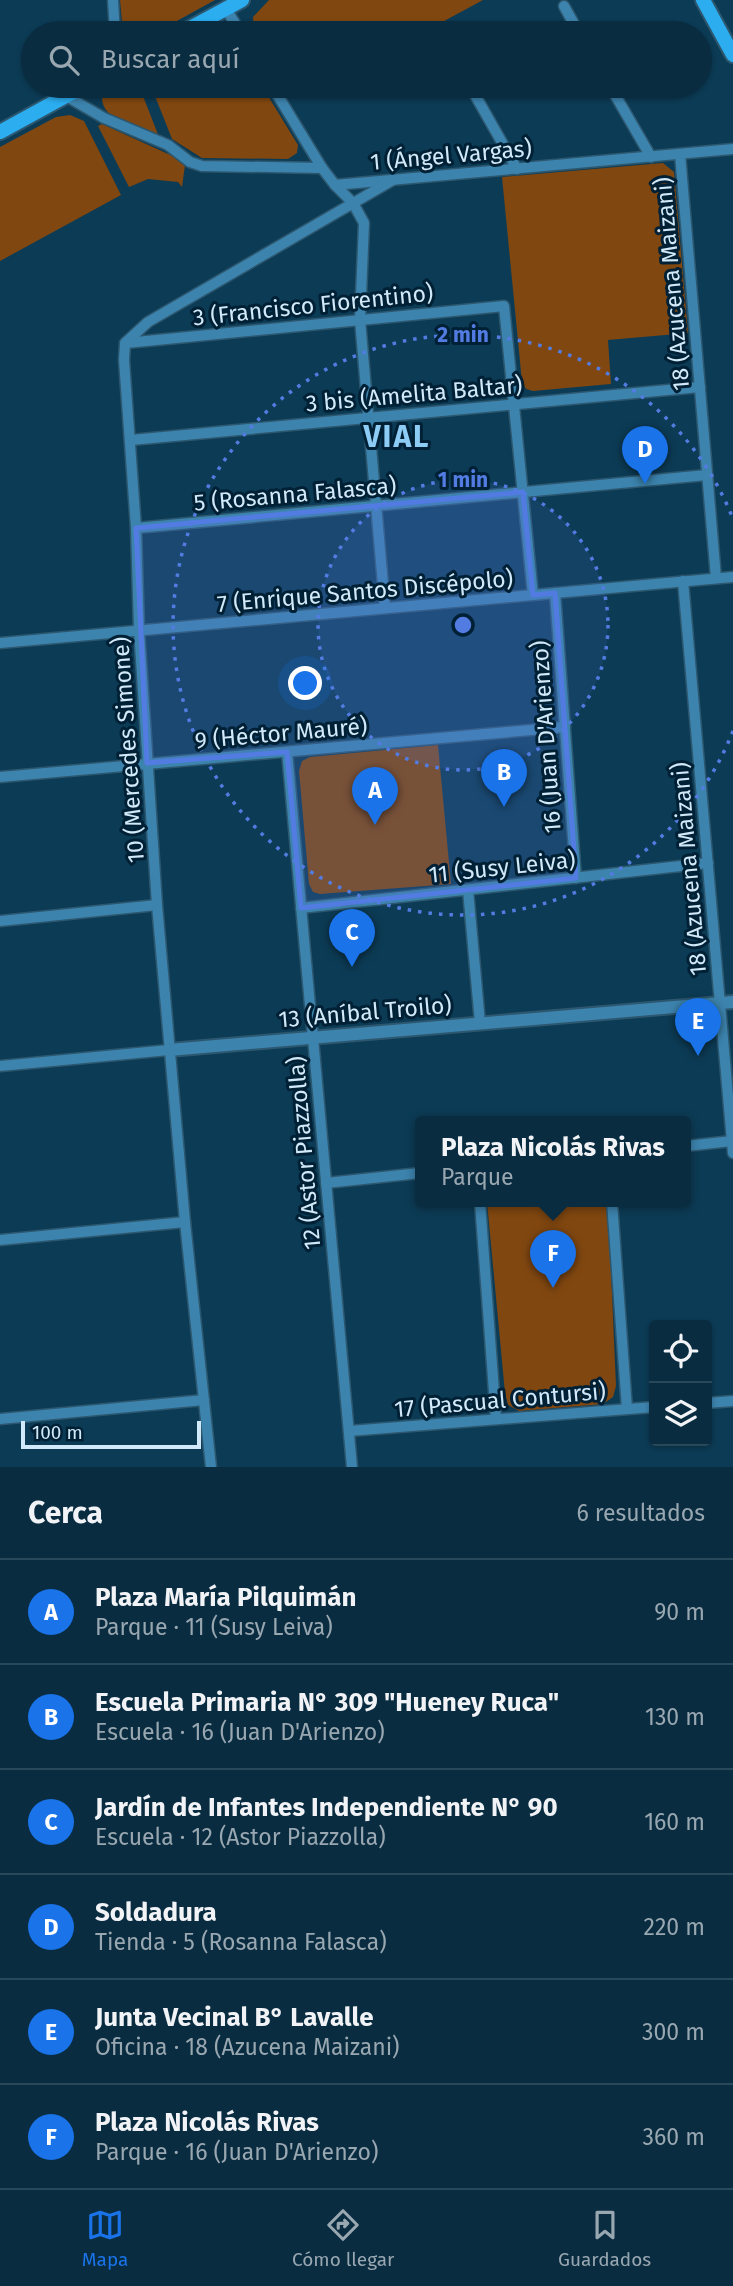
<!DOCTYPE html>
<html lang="es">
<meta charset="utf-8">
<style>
body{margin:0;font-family:"Fira Sans",sans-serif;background:#123447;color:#f1f3f6}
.controls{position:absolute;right:21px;bottom:21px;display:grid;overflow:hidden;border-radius:7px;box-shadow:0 2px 5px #0004}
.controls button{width:63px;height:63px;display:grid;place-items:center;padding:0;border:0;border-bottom:2px solid #294859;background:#092c40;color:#f1f3f6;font:35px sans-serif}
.scale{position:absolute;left:21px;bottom:18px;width:180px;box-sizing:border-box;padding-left:7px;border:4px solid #d2e9f9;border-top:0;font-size:19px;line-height:24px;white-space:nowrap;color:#d2e9f9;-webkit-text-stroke:5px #002135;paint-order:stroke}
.you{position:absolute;left:306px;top:684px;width:24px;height:24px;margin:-18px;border:5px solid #fff;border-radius:50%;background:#1a73e8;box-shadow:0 0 0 10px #1a73e833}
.badge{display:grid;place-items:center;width:46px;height:46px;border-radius:50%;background:#1a73e8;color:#fff;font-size:23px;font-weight:700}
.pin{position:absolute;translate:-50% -58px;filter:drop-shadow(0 2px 4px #0008)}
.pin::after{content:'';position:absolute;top:37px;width:24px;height:21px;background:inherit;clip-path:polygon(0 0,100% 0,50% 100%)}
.popup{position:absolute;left:415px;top:1116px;width:276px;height:91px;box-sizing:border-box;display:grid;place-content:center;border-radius:7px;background:#092c40;filter:drop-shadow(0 2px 5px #0005);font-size:23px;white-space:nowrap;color:#99a7b1}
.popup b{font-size:26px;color:#f1f3f6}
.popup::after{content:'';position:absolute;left:50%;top:100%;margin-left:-14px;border:14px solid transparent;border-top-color:#092c40}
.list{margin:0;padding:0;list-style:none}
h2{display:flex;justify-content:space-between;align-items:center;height:91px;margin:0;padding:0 28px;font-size:30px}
h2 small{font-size:23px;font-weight:400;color:#99a7b1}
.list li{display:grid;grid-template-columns:46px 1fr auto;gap:21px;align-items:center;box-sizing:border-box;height:105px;padding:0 28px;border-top:2px solid #294859}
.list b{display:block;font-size:26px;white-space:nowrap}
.list p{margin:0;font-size:23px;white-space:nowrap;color:#99a7b1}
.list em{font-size:23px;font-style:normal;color:#99a7b1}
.icon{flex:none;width:38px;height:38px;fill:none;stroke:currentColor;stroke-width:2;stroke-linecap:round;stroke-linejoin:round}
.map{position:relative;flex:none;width:733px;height:1467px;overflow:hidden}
.search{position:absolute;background:#092c40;box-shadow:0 2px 5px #0004;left:21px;right:21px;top:21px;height:77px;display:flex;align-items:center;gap:18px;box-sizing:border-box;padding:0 24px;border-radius:38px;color:#99a7b1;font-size:26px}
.sheet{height:721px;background:#092c40}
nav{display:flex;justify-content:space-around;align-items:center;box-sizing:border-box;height:98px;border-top:2px solid #294859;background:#092c40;font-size:19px;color:#99a7b1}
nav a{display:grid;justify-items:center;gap:4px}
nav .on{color:#1a73e8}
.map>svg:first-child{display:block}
.green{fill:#814710}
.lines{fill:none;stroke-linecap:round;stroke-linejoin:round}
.minor-casing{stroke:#2c576f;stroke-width:13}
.tertiary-casing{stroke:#2c576f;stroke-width:16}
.secondary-casing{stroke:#2c576f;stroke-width:18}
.minor{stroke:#3c83ad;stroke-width:10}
.tertiary{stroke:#3c83ad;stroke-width:12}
.secondary{stroke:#2badf0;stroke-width:14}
.marked{fill:#537ce2;fill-opacity:0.2;stroke:#537ce2;stroke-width:5;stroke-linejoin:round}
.ring{fill:none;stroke:#537ce2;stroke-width:3.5;stroke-dasharray:3.5 7}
.labels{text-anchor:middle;stroke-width:6;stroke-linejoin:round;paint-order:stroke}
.street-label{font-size:23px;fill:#d2e9f9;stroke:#002135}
.district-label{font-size:30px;font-weight:bold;letter-spacing:2px;fill:#8cccf5;stroke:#002135}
.centre{fill:#537ce2;stroke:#002135;stroke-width:3.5}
.ring-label{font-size:21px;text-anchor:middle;font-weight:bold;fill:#537ce2;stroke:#002135;stroke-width:6;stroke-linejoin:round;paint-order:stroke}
</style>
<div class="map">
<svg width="733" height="1467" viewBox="0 0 733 1467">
<rect width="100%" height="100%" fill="#0c3b55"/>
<g class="green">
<path d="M120,0h95l-60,33h-32z"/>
<path d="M269,0h214l-61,33h-168l-1,-16z"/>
<path d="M116,86h20l7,10 16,41c-18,-8 -58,-16 -57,-40z"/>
<path d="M151,86h111l36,59 -1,8 -9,6 -86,-1 -30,-19z"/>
<path d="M70,115l14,6 37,74 -121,66v-114l56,-30z"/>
<path d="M102,124l75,34 8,7 -3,22 -4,-5 -30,-3 -19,8 -31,-61z"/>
<path d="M663,163l11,9 14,161 -80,7 3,44 -78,7 -7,-2 -4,-7 -20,-205z"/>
<path d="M438,745l13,139 -131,10 -7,-2 -4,-8 -10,-113 3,-10 8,-4z"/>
<path d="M487,1202h121l8,184 -3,11 -10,7 -84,7 -11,-6 -3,-12z"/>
</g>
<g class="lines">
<g class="minor-casing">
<g id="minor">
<path d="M113,0l2,33"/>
<path d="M564,6l15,27"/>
<path d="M226,9l15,24"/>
<path d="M272,86l50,82"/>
<path d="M470,86l47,83"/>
<path d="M610,86l41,71"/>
<path d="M66,96l38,22 64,27 22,17 12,4 120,2 13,17 398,-36"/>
<path d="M680,154l36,424"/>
<path d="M335,185l18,18 11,20 -4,97 25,288"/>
<path d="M126,343l378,-37 29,289"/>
<path d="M131,440l569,-53"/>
<path d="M136,528l571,-53"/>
<path d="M683,581l50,572"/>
<path d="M555,593l21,285"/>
<path d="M0,643l733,-66"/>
<path d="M287,752l65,715"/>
<path d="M0,777l565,-50"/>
<path d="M468,890l12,133"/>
<path d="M301,908l407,-45"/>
<path d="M0,921l157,-16"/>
<path d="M0,1066l169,-16"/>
<path d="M686,1146l46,-5"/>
<path d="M326,1183l94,-10"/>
<path d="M480,1202l16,217"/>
<path d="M612,1202l15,207"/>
<path d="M0,1240l185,-18"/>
<path d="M707,1403l26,-2"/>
<path d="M0,1419l204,-19"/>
<path d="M349,1431l305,-24"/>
<path d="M211,1467l-26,-245 -28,-317 -18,-275 -3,-102 -12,-168 1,-17 23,-21 245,-142"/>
</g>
</g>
<g class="tertiary-casing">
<path id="tertiary" d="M169,1050l564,-48"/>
</g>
<g class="secondary-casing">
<g id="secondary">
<path d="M703,0l30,55"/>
<path d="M181,33l61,-33"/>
<path d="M0,132l84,-46"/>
</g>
</g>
<use href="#minor" class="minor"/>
<use href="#tertiary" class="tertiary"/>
<use href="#secondary" class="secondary"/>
</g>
<path class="marked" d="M523,492l10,103 22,-2 21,285 -275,30 -14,-156 -140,11 -11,-235z"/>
<circle cx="463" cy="625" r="145" fill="#537ce2" fill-opacity=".12"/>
<g class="ring">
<circle cx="463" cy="625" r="145"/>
<path d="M733 731A290 290 0 1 1 733 519"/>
</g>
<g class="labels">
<g class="street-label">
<text transform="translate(451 155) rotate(-5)" y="8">1 (Ángel Vargas)</text>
<text transform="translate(672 284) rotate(-95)" y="8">18 (Azucena Maizani)</text>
<text transform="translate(313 305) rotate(-6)" y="8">3 (Francisco Fiorentino)</text>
<text transform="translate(414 394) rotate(-5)" y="8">3 bis (Amelita Baltar)</text>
<text transform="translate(295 494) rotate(-5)" y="8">5 (Rosanna Falasca)</text>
<text transform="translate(365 591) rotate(-5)" y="8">7 (Enrique Santos Discépolo)</text>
<text transform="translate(281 733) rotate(-5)" y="8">9 (Héctor Mauré)</text>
<text transform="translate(546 737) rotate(-94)" y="8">16 (Juan D'Arienzo)</text>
<text transform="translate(128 750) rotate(-94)" y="8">10 (Mercedes Simone)</text>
<text transform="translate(502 867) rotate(-6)" y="8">11 (Susy Leiva)</text>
<text transform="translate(689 869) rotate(-95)" y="8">18 (Azucena Maizani)</text>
<text transform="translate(365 1012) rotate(-5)" y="8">13 (Aníbal Troilo)</text>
<text transform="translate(304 1153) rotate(-95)" y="8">12 (Astor Piazzolla)</text>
<text transform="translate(500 1400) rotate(-5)" y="8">17 (Pascual Contursi)</text>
</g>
<g class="district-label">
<text x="397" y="447">VIAL</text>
</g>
</g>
<circle cx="463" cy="625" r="10" class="centre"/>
<g class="ring-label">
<text x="463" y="342">2 min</text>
<text x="463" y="487">1 min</text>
</g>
</svg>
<div class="controls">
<button><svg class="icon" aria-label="locate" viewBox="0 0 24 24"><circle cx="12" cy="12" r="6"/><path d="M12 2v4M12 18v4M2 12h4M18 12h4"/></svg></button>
<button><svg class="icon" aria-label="layers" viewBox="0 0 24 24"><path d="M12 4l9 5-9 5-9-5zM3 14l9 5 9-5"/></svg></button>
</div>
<div class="scale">100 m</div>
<div class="you"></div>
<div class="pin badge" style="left:375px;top:825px">A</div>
<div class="pin badge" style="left:504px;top:807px">B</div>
<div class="pin badge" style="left:352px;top:967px">C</div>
<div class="pin badge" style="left:645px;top:484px">D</div>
<div class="pin badge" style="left:698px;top:1056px">E</div>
<div class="pin badge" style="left:553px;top:1288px">F</div>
<div class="popup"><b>Plaza Nicolás Rivas</b>Parque</div>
<div class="search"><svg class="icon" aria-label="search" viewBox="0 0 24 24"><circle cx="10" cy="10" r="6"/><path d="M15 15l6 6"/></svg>Buscar aquí</div>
</div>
<section class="sheet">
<h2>Cerca<small>6 resultados</small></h2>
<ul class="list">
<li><span class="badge">A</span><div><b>Plaza María Pilquimán</b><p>Parque · 11 (Susy Leiva)</p></div><em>90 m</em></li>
<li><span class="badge">B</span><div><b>Escuela Primaria N° 309 &quot;Hueney Ruca&quot;</b><p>Escuela · 16 (Juan D'Arienzo)</p></div><em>130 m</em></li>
<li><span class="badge">C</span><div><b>Jardín de Infantes Independiente N° 90</b><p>Escuela · 12 (Astor Piazzolla)</p></div><em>160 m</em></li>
<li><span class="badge">D</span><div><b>Soldadura</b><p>Tienda · 5 (Rosanna Falasca)</p></div><em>220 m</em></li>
<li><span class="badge">E</span><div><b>Junta Vecinal B° Lavalle</b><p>Oficina · 18 (Azucena Maizani)</p></div><em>300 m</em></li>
<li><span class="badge">F</span><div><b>Plaza Nicolás Rivas</b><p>Parque · 16 (Juan D'Arienzo)</p></div><em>360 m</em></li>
</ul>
</section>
<nav>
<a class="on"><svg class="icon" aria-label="map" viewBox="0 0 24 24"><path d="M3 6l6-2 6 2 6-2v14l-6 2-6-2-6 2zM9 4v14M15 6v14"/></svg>Mapa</a>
<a><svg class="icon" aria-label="directions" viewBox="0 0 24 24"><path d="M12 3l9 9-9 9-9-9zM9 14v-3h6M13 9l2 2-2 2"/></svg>Cómo llegar</a>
<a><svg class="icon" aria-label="saved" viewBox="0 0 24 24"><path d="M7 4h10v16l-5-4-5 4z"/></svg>Guardados</a>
</nav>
